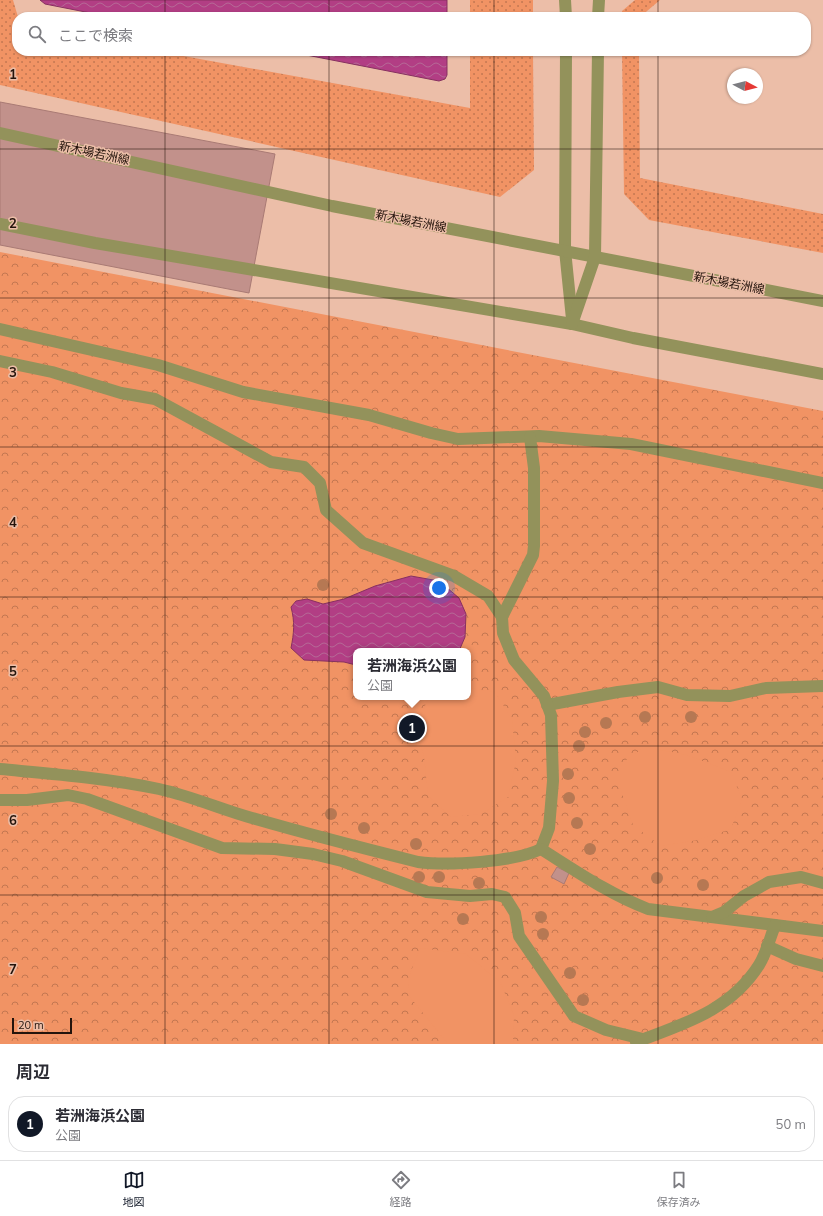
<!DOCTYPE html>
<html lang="ja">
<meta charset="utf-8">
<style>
body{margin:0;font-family:Mulish,"Noto Sans JP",sans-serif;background:#f2f2f3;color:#2b2b33}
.compass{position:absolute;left:727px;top:68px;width:36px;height:36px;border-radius:50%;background:#fff;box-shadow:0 1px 3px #0004;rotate:97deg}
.scale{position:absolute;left:12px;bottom:10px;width:60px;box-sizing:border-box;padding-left:4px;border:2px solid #24140c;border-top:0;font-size:11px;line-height:14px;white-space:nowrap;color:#24140c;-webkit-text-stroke:3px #ecbea8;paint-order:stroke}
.you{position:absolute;left:439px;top:588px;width:14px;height:14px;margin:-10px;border:3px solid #fff;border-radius:50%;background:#1a73e8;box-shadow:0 0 0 6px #1a73e833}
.badge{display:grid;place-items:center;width:26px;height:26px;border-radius:50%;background:#111827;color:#fff;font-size:13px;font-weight:700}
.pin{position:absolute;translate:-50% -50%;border:2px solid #fff;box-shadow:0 1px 4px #0006}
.popup{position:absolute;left:353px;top:648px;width:118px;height:52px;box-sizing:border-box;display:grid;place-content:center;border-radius:8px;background:#fff;filter:drop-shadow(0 1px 3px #0005);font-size:13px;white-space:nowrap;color:#7c7c81}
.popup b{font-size:15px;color:#2b2b33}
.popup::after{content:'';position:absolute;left:50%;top:100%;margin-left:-8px;border:8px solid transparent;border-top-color:#fff}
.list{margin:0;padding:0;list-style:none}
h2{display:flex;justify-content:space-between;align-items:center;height:52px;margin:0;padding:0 16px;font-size:17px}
h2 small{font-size:13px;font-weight:400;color:#7c7c81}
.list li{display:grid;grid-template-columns:26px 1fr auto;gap:12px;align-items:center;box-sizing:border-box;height:56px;margin:0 8px 8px;padding:0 8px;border:1px solid #e1e1e2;border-radius:16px}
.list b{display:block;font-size:15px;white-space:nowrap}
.list p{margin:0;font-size:13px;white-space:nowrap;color:#7c7c81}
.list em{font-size:13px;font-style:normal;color:#7c7c81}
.icon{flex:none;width:22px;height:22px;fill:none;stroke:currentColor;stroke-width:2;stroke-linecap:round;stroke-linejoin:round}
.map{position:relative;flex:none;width:823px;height:1044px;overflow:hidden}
.search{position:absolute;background:#fff;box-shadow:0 1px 3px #0004;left:12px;right:12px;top:12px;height:44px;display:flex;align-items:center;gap:10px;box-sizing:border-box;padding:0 14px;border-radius:16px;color:#7c7c81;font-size:15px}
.sheet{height:116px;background:#fff}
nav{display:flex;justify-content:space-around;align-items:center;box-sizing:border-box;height:56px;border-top:1px solid #e1e1e2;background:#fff;font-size:11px;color:#7c7c81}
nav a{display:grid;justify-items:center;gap:2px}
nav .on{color:#111827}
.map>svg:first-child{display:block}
.grass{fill:url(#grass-dots)}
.park{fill:url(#park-crowns);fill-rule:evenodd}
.pitch{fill:#f19364}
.water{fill:url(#water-waves);stroke:#873160}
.building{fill:#c2918b;stroke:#a97a74}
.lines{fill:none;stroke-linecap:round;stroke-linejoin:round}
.minor{stroke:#93925b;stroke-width:12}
.tree{fill:#b67853}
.grid{fill:none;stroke:#24140c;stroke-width:1;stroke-opacity:0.55}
.labels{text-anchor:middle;stroke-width:3;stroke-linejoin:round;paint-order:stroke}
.street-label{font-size:12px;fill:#24140c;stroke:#ecbea8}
.grid-label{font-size:13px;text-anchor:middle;font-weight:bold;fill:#24140c;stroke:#ecbea8;stroke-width:3;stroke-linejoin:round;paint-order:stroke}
</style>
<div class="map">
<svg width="823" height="1044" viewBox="0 0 823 1044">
<defs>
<pattern id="grass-dots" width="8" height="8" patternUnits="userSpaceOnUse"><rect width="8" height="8" fill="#f19364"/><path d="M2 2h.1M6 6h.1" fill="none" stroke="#c37751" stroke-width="1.8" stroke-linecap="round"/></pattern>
<pattern id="park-crowns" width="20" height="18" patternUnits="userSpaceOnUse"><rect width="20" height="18" fill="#f19364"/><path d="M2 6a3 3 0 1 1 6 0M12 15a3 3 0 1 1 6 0" fill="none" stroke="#c37751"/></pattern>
<pattern id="water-waves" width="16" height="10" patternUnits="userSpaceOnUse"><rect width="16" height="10" fill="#b23e84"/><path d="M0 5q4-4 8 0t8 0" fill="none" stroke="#b66996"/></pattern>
</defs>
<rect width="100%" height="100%" fill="#ecbea8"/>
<g class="grass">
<path d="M0,0h13l5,17 -1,34h139l314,57v-57h63l1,119 -34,27 -500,-112z"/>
<rect x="470" y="0" width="63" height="17"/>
<path d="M635,0h25l-20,17h-18v-6z"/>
<path d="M622,51h17l1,127 183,36v39l-174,-33 -25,-26z"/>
</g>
<path class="park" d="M0,252l823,159v633h-823zM356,651h112v46h-112z"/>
<g class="pitch">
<path d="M468,688l27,4 17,27 4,42 -8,36 -27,17 -30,3 -23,-21 -4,-40 -9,-27 13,-30 6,-2h34z"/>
<path d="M645,747l42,8 44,17 11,27 -11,30 -33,11 -37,6 -28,-21 -13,-37v-24z"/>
<path d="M420,948l46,6 34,28 14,33 -1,29h-65l-38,-47 -2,-18z"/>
</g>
<g class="water">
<path d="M40,0h407v17h-336l-66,-13z"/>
<path d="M286,51h161v24l-2,4 -6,2z"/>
<path d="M411,576l28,5 20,17 7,16 -1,23 -6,14h-103v14l-12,-3 -40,-2 -13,-12c3,-15 4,-26 0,-41l5,-6 11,-2 16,5 21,-5 31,-13z"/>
</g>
<g class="building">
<path d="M0,102l275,52 -26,139 -249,-48z"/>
<path d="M557,867l12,6 -5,11 -13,-7z"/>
</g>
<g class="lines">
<g class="minor">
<path d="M565,0l1,17"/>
<path d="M598,17l1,-17"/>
<path d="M566,51l-1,199 7,69"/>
<path d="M0,133l332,73 491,95"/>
<path d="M0,224l95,19 477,81 61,14 190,36"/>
<path d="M572,324l23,-67 3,-206"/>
<path d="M0,329l158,36 85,27 126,23 62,18 27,6 81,-3 92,8 192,39"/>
<path d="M0,361l52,11 69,21 34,6 116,63 33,5 16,16 6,27 37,33 91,33 34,20 14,21"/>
<path d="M547,705l71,-13 40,-5 29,8 43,1 36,-8 57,-2"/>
<path d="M0,769c53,5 107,9 159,20 32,7 61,20 93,29 55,16 110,30 166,44 30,4 97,0 123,-13l8,-21 4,-47 -2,-66 -7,-19 -30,-36 -11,-27 -1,-16 31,-62 1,-9v-78l-4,-31"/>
<path d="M0,800h27l41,-5 19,4 135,49 53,1 38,5 29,7 85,31 43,4 22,-2 13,3 10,16 4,23 55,80 32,14 37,9"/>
<path d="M541,849c35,22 68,45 107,60l175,22"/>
<path d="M712,917l12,-5 20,-16 25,-14 32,-5 22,6"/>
<path d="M767,946l29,13 27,7"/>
<path d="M636,1042c47,-18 94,-31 123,-77 7,-11 11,-27 16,-40"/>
</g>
</g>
<g class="tree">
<circle cx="323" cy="585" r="6"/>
<circle cx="645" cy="717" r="6"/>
<circle cx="691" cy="717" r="6"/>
<circle cx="606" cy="723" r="6"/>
<circle cx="585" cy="732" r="6"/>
<circle cx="579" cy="746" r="6"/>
<circle cx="568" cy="774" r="6"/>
<circle cx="569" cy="798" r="6"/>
<circle cx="331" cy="814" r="6"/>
<circle cx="577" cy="823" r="6"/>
<circle cx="364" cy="828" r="6"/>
<circle cx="416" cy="844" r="6"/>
<circle cx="590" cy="849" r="6"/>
<circle cx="419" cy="877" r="6"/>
<circle cx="439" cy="877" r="6"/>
<circle cx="657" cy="878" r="6"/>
<circle cx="479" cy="883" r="6"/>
<circle cx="703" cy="885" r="6"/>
<circle cx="541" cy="917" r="6"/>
<circle cx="463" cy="919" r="6"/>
<circle cx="543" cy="934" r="6"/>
<circle cx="570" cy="973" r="6"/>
<circle cx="583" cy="1000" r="6"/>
</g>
<path class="grid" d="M165,0v17M329,0v17M494,0v17M658,0v17M165,51v993M329,51v993M494,51v993M658,51v993M0,149h823M0,298h823M0,447h823M0,597h823M0,746h823M0,895h823"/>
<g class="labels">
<g class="street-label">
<text transform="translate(94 153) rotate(12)" y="4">新木場若洲線</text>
<text transform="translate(411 221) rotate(11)" y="4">新木場若洲線</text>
<text transform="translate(729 283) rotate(11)" y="4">新木場若洲線</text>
</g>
</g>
<g class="grid-label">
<text x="13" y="79">1</text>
<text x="13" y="228">2</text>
<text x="13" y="377">3</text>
<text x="13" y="527">4</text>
<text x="13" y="676">5</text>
<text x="13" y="825">6</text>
<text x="13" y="974">7</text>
</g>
</svg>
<svg class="compass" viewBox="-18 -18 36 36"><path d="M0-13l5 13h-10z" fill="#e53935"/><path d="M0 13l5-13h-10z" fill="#7c7c81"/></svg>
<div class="scale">20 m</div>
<div class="you"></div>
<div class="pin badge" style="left:412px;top:728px">1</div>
<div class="popup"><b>若洲海浜公園</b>公園</div>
<div class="search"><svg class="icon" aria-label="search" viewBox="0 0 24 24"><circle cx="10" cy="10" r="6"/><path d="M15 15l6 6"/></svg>ここで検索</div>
</div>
<section class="sheet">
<h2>周辺<small></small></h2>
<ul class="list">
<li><span class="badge">1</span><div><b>若洲海浜公園</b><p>公園</p></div><em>50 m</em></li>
</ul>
</section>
<nav>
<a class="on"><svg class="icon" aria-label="map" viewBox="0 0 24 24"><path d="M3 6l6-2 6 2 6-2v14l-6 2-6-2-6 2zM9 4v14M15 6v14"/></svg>地図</a>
<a><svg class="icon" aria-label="directions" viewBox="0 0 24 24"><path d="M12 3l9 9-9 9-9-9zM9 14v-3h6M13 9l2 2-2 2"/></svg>経路</a>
<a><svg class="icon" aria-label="saved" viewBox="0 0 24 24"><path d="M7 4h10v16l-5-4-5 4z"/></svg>保存済み</a>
</nav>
